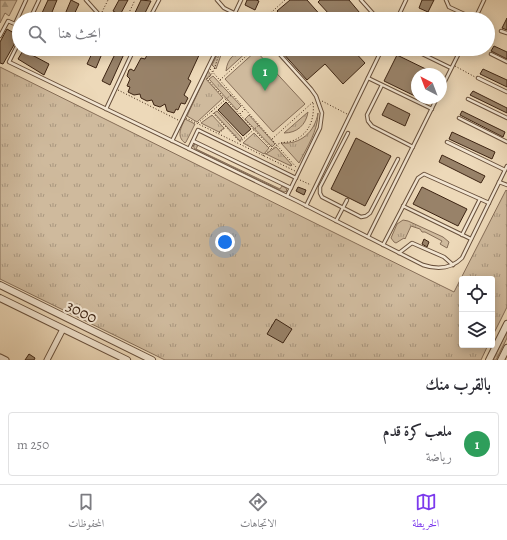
<!DOCTYPE html>
<html lang="ar">
<meta charset="utf-8">
<style>
body{margin:0;font-family:Alegreya,Amiri,serif;background:#f2f2f3;color:#2b2b33;direction:rtl}
.controls{position:absolute;right:12px;bottom:12px;display:grid;overflow:hidden;border-radius:4px;box-shadow:0 2px 10px #0003}
.controls button{width:36px;height:36px;display:grid;place-items:center;padding:0;border:0;border-bottom:1px solid #e1e1e2;background:#fff;color:#2b2b33;font:20px sans-serif}
.compass{position:absolute;left:411px;top:68px;width:36px;height:36px;border-radius:50%;background:#fff;box-shadow:0 2px 10px #0003;rotate:318deg}
.you{position:absolute;left:225px;top:242px;width:14px;height:14px;margin:-10px;border:3px solid #fff;border-radius:50%;background:#1a73e8;box-shadow:0 0 0 6px #1a73e833}
.badge{display:grid;place-items:center;width:26px;height:26px;border-radius:50%;background:#7c3aed;color:#fff;font-size:13px;font-weight:700}
.pin{position:absolute;translate:-50% -33px;filter:drop-shadow(0 1px 2px #0008)}
.pin::after{content:'';position:absolute;top:21px;width:14px;height:12px;background:inherit;clip-path:polygon(0 0,100% 0,50% 100%)}
.list{margin:0;padding:0;list-style:none}
h2{display:flex;justify-content:space-between;align-items:center;height:52px;margin:0;padding:0 16px;font-size:17px}
h2 small{font-size:13px;font-weight:400;color:#7c7c81}
.list li{display:grid;grid-template-columns:26px 1fr auto;gap:12px;align-items:center;box-sizing:border-box;height:64px;margin:0 8px 8px;padding:0 8px;border:1px solid #e1e1e2;border-radius:4px}
.list b{display:block;font-size:15px;white-space:nowrap}
.list p{margin:0;font-size:13px;white-space:nowrap;color:#7c7c81}
.list em{font-size:13px;font-style:normal;color:#7c7c81}
.icon{flex:none;width:22px;height:22px;fill:none;stroke:currentColor;stroke-width:2;stroke-linecap:round;stroke-linejoin:round}
.map{position:relative;flex:none;width:507px;height:360px;overflow:hidden;direction:ltr}
.search{position:absolute;background:#fff;box-shadow:0 2px 10px #0003;left:12px;right:12px;top:12px;height:44px;display:flex;align-items:center;gap:10px;box-sizing:border-box;padding:0 14px;border-radius:22px;color:#7c7c81;font-size:15px}
.sheet{height:124px;background:#fff}
nav{display:flex;justify-content:space-around;align-items:center;box-sizing:border-box;height:56px;border-top:1px solid #e1e1e2;background:#fff;font-size:11px;color:#7c7c81}
nav a{display:grid;justify-items:center;gap:2px}
nav .on{color:#7c3aed}
.map>svg:first-child{display:block}
.grass{fill:url(#grass-tufts);stroke:#866e58}
.forest{fill:url(#forest-firs);stroke:#866e58}
.garden{fill:#cfba9d;stroke:#866e58}
.building{fill:#988269;stroke:#3c2312}
.lines{fill:none;stroke-linecap:round;stroke-linejoin:round}
.service-casing{stroke:#68503c;stroke-width:4.5}
.minor-casing{stroke:#68503c;stroke-width:7}
.tertiary-casing{stroke:#68503c;stroke-width:8}
.path{stroke:#3c2312;stroke-width:1;stroke-dasharray:1 2;stroke-linecap:butt}
.service{stroke:#f3e6d2;stroke-width:2.5}
.minor{stroke:#f3e6d2;stroke-width:5}
.tertiary{stroke:#f3e6d2;stroke-width:6}
.labels{text-anchor:middle;stroke-width:4;stroke-linejoin:round;paint-order:stroke}
.street-label{font-size:16px;fill:#3c2312;stroke:#f3e6d2}
</style>
<div class="map">
<svg width="507" height="360" viewBox="0 0 507 360">
<defs>
<pattern id="grass-tufts" width="24" height="20" patternUnits="userSpaceOnUse"><rect width="24" height="20" fill="#cfba9d"/><path d="M3 7l-1-3M5 7V3M7 7l1-3M15 17l-1-3M17 17v-4M19 17l1-3" fill="none" stroke="#a9977f"/></pattern>
<pattern id="forest-firs" width="22" height="20" patternUnits="userSpaceOnUse"><rect width="22" height="20" fill="#cfba9d"/><path d="M5 1l3.5 6h-7zM16 11l3.5 6h-7z" fill="#a9977f"/></pattern>
</defs>
<rect width="100%" height="100%" fill="#edd9b9"/>
<filter id="stains"><feTurbulence type="fractalNoise" baseFrequency=".005" numOctaves="4"/><feColorMatrix values="0 0 0 0 .2 0 0 0 0 .09 0 0 0 0 .02 0 0 0 .5 -.17"/></filter>
<radialGradient id="worn" r=".72"><stop offset=".6" stop-color="#630" stop-opacity="0"/><stop offset="1" stop-color="#630" stop-opacity=".3"/></radialGradient>
<g class="grass">
<path d="M220,49h6l-5,6 -5,14 -4,-4z"/>
<path d="M245,49h5l-24,22c1,-12 9,-19 19,-22z"/>
<path d="M0,67l454,225 52,-102 1,1v116l-15,30v-58h-30v66h26l-7,15h-316l-165,-81z"/>
<path d="M208,71l3,4 -5,4 17,19 -26,24 -10,-6z"/>
<path d="M213,76l28,30 -4,4 -28,-31z"/>
<path d="M217,111l25,27 -2,3 -26,-28z"/>
<path d="M308,112c-2,13 -11,21 -24,21z"/>
<path d="M318,113c0,18 -11,34 -19,50l-18,-20c19,2 34,-11 37,-30z"/>
<path d="M212,115l12,13 -5,4 -18,-9z"/>
<path d="M249,115l26,29 -3,3 -27,-28z"/>
<path d="M185,119l10,5 -9,18 -1,1c-9,-7 -4,-15 0,-24z"/>
<path d="M254,133l15,15 -5,6 -21,-11z"/>
<path d="M196,143l2,2 -2,4 84,40 2,-3 4,2 1,3 -3,1 -89,-43 -2,-3z"/>
<path d="M276,147l16,18 -1,1 -25,-12z"/>
<path d="M403,220l5,1 35,16 6,5 -2,6 -7,-4 2,-3 -17,-9h-3l-2,-3 -9,-3 -6,13 -1,-1 -8,5 -2,-1 -3,-4 6,-14z"/>
<path d="M507,331v7l-11,22h-3z"/>
</g>
<path class="forest" d="M0,0h17l-8,16 -4,-3 -5,10z"/>
<path class="garden" d="M256,51l49,53 -32,28 -48,-53z"/>
<g class="building">
<path d="M48,0h9l-7,17 -8,-4z"/>
<path d="M71,0l8,4 -7,15h-9z"/>
<path d="M119,0h9l-8,15 -7,-4z"/>
<path d="M141,0l10,1 -9,18h-10z"/>
<path d="M247,0h9l3,1 -4,9 -10,-5z"/>
<path d="M290,0h17l16,18 6,-4 -11,-12 2,-2h29l16,19h-81l-7,-8z"/>
<path d="M422,0h12l-6,12 -9,-4z"/>
<path d="M507,18v12l-5,-2z"/>
<path d="M7,29l12,7 -16,28 -3,-1v-21z"/>
<path d="M494,46l13,6v7l-16,-8z"/>
<path d="M24,49h11l-3,6 17,9 -5,11 -26,-16z"/>
<path d="M94,49h10l-8,19 -9,-4z"/>
<path d="M150,49h42l8,4 -12,26 3,2 -7,14 4,3 -3,6 -4,-1 -3,7 -2,-1 -2,4 -7,-2 -2,-7 -5,3 -6,-2 -2,-5 -5,1 -6,-3 -1,-4 -6,1 -6,-3 2,-5 -3,-1 3,-7 -3,-3 2,-6 2,-1 3,2 7,-13 4,1z"/>
<path d="M284,49h68l13,14 -22,21 -18,-20 -18,16 -26,-29z"/>
<path d="M119,51l5,3 -14,31 -8,-4 14,-29 3,1z"/>
<path d="M397,55l39,19h-19v23l-33,-16z"/>
<path d="M483,69l24,11v7l-27,-13z"/>
<path d="M473,91l34,17v5l-37,-18z"/>
<path d="M226,102l25,27 -8,7 -25,-26z"/>
<path d="M388,103l22,11 -5,12 -23,-11z"/>
<path d="M462,111l43,21 -2,5 -43,-22z"/>
<path d="M452,132l43,20 -3,7 -43,-20z"/>
<path d="M356,138l35,18 -26,50 -34,-17z"/>
<path d="M442,155l43,21 -4,7 -42,-21z"/>
<path d="M298,187l8,3 -2,5 -8,-4z"/>
<path d="M422,187l45,22 -9,17 -45,-22z"/>
<path d="M424,239l5,3 -2,5 -5,-3z"/>
<path d="M276,319l16,10 -9,14 -16,-9z"/>
<path d="M29,354l6,4 -1,2h-9z"/>
</g>
<g class="lines">
<g class="service-casing">
<g id="service">
<path d="M86,0l17,19"/>
<path d="M217,0l7,8 22,11"/>
<path d="M361,0l17,19"/>
<path d="M446,0l3,7 26,12"/>
<path d="M30,19l9,-19"/>
<path d="M149,19l10,-19"/>
<path d="M232,19l9,-19"/>
<path d="M397,19l9,-19"/>
<path d="M475,19l9,-19"/>
<path d="M501,31l6,2"/>
<path d="M0,36l8,-15 7,3 11,-24"/>
<path d="M19,42l-10,20 288,139 126,64c15,5 28,4 39,-7l45,-92"/>
<path d="M275,49l36,40 5,7 6,17 -2,15 -33,68"/>
<path d="M412,49l39,19"/>
<path d="M491,54l16,8"/>
<path d="M368,78l64,31"/>
<path d="M478,78l29,14"/>
<path d="M382,85l-15,30 1,6 4,5 41,21"/>
<path d="M441,89l20,-40"/>
<path d="M468,99l39,19"/>
<path d="M106,109l28,-60"/>
<path d="M459,118l48,24"/>
<path d="M348,133l-28,54v6l2,4 39,20 5,-1 4,-3 28,-54"/>
<path d="M172,141l45,-92"/>
<path d="M193,141l98,47"/>
<path d="M447,142l58,28"/>
<path d="M189,149l9,-19 98,48"/>
<path d="M499,182l8,3"/>
<path d="M306,206l76,-157"/>
<path d="M403,206l68,33"/>
<path d="M336,221l11,-21"/>
<path d="M462,235l18,-36"/>
<path d="M368,237l69,-139"/>
<path d="M383,245l35,-67 6,-4 65,29"/>
<path d="M399,253l13,-10 32,14 9,8"/>
</g>
</g>
<g class="minor-casing">
<g id="minor">
<path d="M0,357l6,3"/>
<path d="M47,360l16,-31"/>
</g>
</g>
<g class="tertiary-casing">
<g id="tertiary">
<path d="M0,285l152,75"/>
<path d="M0,298l127,62"/>
<path d="M489,360l18,-36"/>
<path d="M501,360l6,-12"/>
</g>
</g>
<g class="path">
<path d="M102,12l6,-12"/>
<path d="M126,19l9,-19"/>
<path d="M264,19l21,-19"/>
<path d="M223,49c-9,10 -5,21 -16,30l65,70c10,-9 9,-5 20,-8 17,-6 23,-22 21,-39"/>
<path d="M455,66l20,11"/>
<path d="M210,69l86,98"/>
<path d="M220,80l34,-31"/>
<path d="M118,90l60,30"/>
<path d="M322,101l25,13"/>
<path d="M211,111l29,31 19,-17"/>
<path d="M240,114l5,-5"/>
<path d="M186,118l109,53"/>
<path d="M198,123l34,-29"/>
<path d="M219,133l6,-5"/>
<path d="M272,139l41,-37"/>
<path d="M263,156l8,-7"/>
<path d="M300,180l11,5"/>
</g>
<use href="#service" class="service"/>
<use href="#minor" class="minor"/>
<use href="#tertiary" class="tertiary"/>
</g>
<g class="labels">
<g class="street-label">
<text transform="translate(82 311) rotate(26)" y="6">3000</text>
</g>
</g>
<rect width="100%" height="100%" filter="url(#stains)"/>
<rect width="100%" height="100%" fill="url(#worn)"/>
</svg>
<div class="controls">
<button><svg class="icon" aria-label="locate" viewBox="0 0 24 24"><circle cx="12" cy="12" r="6"/><path d="M12 2v4M12 18v4M2 12h4M18 12h4"/></svg></button>
<button><svg class="icon" aria-label="layers" viewBox="0 0 24 24"><path d="M12 4l9 5-9 5-9-5zM3 14l9 5 9-5"/></svg></button>
</div>
<svg class="compass" viewBox="-18 -18 36 36"><path d="M0-13l5 13h-10z" fill="#e53935"/><path d="M0 13l5-13h-10z" fill="#7c7c81"/></svg>
<div class="you"></div>
<div class="pin badge" style="left:265px;top:91px;background:#2e9e5b">1</div>
<div class="search"><svg class="icon" aria-label="search" viewBox="0 0 24 24"><circle cx="10" cy="10" r="6"/><path d="M15 15l6 6"/></svg>ابحث هنا</div>
</div>
<section class="sheet">
<h2>بالقرب منك<small></small></h2>
<ul class="list">
<li><span class="badge" style="background:#2e9e5b">1</span><div><b>ملعب كرة قدم</b><p>رياضة</p></div><em>250 m</em></li>
</ul>
</section>
<nav>
<a class="on"><svg class="icon" aria-label="map" viewBox="0 0 24 24"><path d="M3 6l6-2 6 2 6-2v14l-6 2-6-2-6 2zM9 4v14M15 6v14"/></svg>الخريطة</a>
<a><svg class="icon" aria-label="directions" viewBox="0 0 24 24"><path d="M12 3l9 9-9 9-9-9zM9 14v-3h6M13 9l2 2-2 2"/></svg>الاتجاهات</a>
<a><svg class="icon" aria-label="saved" viewBox="0 0 24 24"><path d="M7 4h10v16l-5-4-5 4z"/></svg>المحفوظات</a>
</nav>
